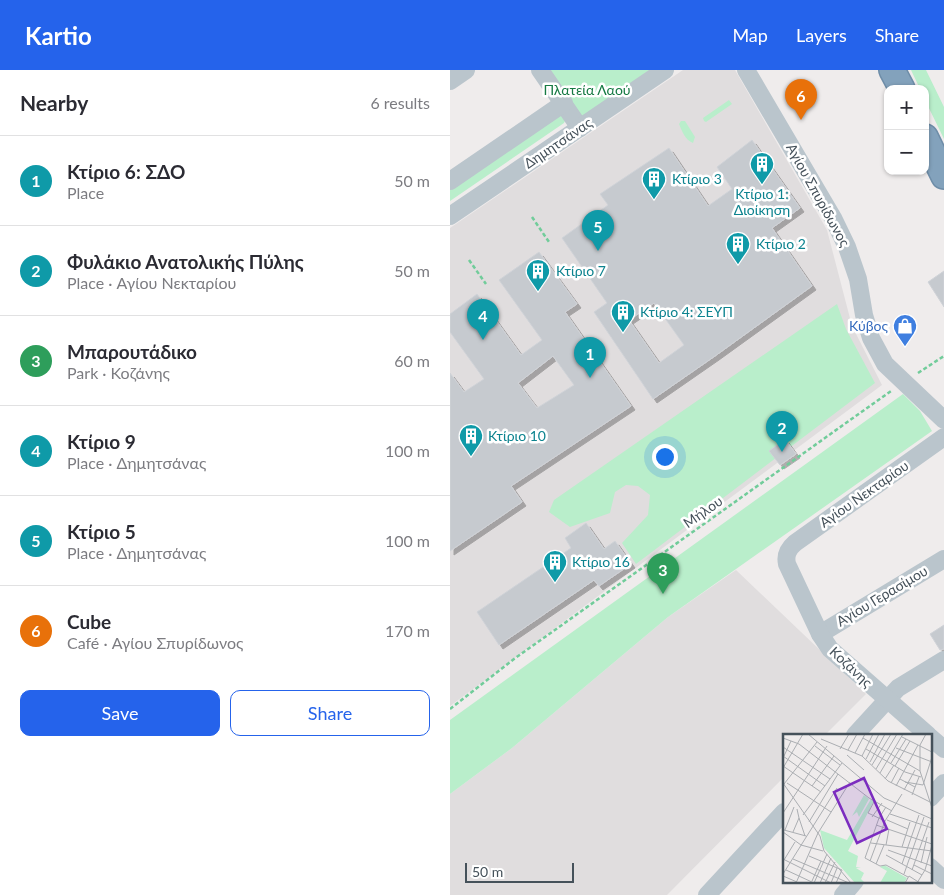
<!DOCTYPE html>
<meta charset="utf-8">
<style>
body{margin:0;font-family:Lato,sans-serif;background:#f2f2f3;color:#2b2b33}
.controls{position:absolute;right:15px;top:15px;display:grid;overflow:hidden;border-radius:10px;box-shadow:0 1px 4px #0004}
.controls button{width:45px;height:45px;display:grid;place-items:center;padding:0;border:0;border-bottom:1px solid #e1e1e2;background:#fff;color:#2b2b33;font:25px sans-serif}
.scale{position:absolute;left:15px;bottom:12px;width:109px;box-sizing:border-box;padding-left:5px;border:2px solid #45515a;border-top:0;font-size:14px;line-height:18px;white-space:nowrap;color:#45515a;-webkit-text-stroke:4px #fff;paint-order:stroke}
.you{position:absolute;left:214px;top:386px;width:18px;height:18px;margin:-12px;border:4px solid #fff;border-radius:50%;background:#1a73e8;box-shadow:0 0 0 8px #1a73e833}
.badge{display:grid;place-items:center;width:32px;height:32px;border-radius:50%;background:#2563eb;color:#fff;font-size:16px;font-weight:700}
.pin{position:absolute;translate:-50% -41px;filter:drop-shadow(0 1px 2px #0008)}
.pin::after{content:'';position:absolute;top:26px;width:18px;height:15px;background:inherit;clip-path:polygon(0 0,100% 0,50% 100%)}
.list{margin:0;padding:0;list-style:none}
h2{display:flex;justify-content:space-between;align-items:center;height:65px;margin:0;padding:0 20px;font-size:21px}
h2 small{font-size:16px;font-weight:400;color:#7c7c81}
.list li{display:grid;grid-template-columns:32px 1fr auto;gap:15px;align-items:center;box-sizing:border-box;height:90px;padding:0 20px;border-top:1px solid #e1e1e2}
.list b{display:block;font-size:19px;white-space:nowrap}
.list p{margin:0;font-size:16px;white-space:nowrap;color:#7c7c81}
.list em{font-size:16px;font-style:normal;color:#7c7c81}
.actions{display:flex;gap:10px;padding:15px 20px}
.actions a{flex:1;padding:11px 0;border:1px solid #2563eb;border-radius:10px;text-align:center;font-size:18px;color:#2563eb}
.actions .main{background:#2563eb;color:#fff}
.map{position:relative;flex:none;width:494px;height:825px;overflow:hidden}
header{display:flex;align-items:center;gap:30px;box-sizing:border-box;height:70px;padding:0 25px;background:#2563eb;color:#fff}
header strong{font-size:24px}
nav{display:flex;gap:28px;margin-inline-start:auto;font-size:18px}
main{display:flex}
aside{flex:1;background:#fff}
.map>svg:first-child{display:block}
.education{fill:#e0ddde}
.green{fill:#b9eecb}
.building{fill:#c6cacf;stroke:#d0d3d8;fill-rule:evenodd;filter:url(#shadow)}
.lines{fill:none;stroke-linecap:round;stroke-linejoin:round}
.highway-casing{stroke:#6e8da8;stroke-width:28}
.path{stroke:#71cc9a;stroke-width:2.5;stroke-dasharray:4 2.5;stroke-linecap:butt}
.minor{stroke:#bac5cc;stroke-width:18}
.highway{stroke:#83a2bc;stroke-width:25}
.labels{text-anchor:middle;stroke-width:5;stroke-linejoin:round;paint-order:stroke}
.park-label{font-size:14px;fill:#167a43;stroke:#fff}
.street-label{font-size:14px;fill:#45515a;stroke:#fff}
.culture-label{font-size:14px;fill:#0d838f;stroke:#fff;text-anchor:start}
.shop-label{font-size:14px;fill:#366cbe;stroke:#fff;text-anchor:end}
.inset-road{fill:none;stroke:#abaeb2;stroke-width:1}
.view{fill:#7b2cbf;fill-opacity:0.15;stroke:#7b2cbf;stroke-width:2.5}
.inset-edge{fill:none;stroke:#45515a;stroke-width:2.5}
</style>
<header>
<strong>Kartio</strong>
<nav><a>Map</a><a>Layers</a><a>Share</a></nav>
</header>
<main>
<aside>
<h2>Nearby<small>6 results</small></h2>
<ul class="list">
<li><span class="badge" style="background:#0f9aa8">1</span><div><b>Κτίριο 6: ΣΔΟ</b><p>Place</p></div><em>50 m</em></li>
<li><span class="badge" style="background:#0f9aa8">2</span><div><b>Φυλάκιο Ανατολικής Πύλης</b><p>Place · Αγίου Νεκταρίου</p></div><em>50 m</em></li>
<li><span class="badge" style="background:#2e9e5b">3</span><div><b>Μπαρουτάδικο</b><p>Park · Κοζάνης</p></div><em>60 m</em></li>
<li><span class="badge" style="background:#0f9aa8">4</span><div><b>Κτίριο 9</b><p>Place · Δημητσάνας</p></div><em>100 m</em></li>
<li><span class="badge" style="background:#0f9aa8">5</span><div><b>Κτίριο 5</b><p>Place · Δημητσάνας</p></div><em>100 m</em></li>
<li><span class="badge" style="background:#e8710a">6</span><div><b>Cube</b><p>Café · Αγίου Σπυρίδωνος</p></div><em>170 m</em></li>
</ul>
<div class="actions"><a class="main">Save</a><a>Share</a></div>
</aside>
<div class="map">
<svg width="494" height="825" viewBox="0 0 494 825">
<defs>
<filter id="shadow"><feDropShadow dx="4" dy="4" stdDeviation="0" flood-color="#0004"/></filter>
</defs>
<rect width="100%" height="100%" fill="#efecec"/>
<g class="education">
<path d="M233,0h52l92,160 25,96 30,59 -432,321v-478z"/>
<path d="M286,500l130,124 -41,41h-41v42l-117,118h-217v-101l62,-46 156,-131z"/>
</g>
<g class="green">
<path d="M99,0h101l-69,48z"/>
<path d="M461,0h15l18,37v32l-19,-39v-11h-5z"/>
<path d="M279,30l3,4 -26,18 -2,-1 -1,-3z"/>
<path d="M111,45l4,6 -1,2 -114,78v-12z"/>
<path d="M231,51h4l10,16 -2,6c-8,-3 -11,-12 -14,-19z"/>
<path d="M387,234l9,25 29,54 -239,181 -14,-21 26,-28 2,-20 -12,-9 -12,-1 -11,7 -5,21 -40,14 -21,-15 5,-12z"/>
<path d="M453,324l17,17 12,20 -264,186 -156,131 -62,46v-74z"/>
</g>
<g class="building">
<path d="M302,70l48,68 -28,20 40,58 -97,70 -62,43 -59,-87 13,-9 -45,-65 46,-33 -8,-11 69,-46 39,58 24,-17 -15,-22zM204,233l30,42 -25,18 -30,-43z"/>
<path d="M89,182l38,52 -12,8 66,94 -120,80 11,16 -72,49v-178l14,19 20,-13 -34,-47v-18l27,-20 44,61 21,-15 -43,-60zM103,286l21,29 -37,23 -19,-25z"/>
<path d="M494,201v36l-16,-25z"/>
<path d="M335,369l11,15 -16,11 -11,-14z"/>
<path d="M136,453l18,26 11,-8 16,23 -32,22 -5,-6 -95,65 -22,-33 94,-64 -6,-10z"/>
<path d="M494,555v24l-4,1 -10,-16z"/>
</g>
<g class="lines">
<g class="highway-casing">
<g id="highway">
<path d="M442,0l10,19"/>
<path d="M475,67l19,39"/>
</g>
</g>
<g class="path">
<path d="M82,147l17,25"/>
<path d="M19,190l17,24"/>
<path d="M468,303l26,-17"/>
<path d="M0,639l64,-50 377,-268"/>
</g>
<g class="minor">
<path d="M90,0l40,58"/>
<path d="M296,0l87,148 14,29 11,32 6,36 7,23 14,26 59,56"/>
<path d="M0,11l16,-11"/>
<path d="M0,111l114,-78"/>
<path d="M0,146l215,-146"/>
<path d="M370,564l124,-75"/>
<path d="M405,665l43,-47 46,-28"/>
<path d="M478,665l-98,-86 -10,-15 -33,-70c-2,-9 1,-15 8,-21l149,-106"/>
<path d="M480,667l14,12"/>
<path d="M480,728l14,-15"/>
<path d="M480,797l14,13"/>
<path d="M257,825l77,-83"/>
<path d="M393,825l12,-14"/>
</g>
<use href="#highway" class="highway"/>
</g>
<defs>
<g id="building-pin" transform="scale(1.25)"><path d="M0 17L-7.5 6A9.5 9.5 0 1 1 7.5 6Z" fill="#0f9aa8" stroke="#fff"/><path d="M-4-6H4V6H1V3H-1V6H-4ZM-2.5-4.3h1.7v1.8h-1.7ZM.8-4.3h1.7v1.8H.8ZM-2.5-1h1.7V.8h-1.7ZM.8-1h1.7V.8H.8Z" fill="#fff"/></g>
<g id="shop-pin" transform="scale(1.25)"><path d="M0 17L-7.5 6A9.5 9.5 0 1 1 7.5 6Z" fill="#3f7fe0" stroke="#fff"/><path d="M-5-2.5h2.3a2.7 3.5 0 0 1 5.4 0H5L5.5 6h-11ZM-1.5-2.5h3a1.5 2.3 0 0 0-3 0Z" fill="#fff"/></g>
</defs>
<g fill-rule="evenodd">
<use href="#building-pin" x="312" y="94"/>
<use href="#building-pin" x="204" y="109"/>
<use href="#building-pin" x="288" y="174"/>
<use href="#building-pin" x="88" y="201"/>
<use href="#building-pin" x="173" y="242"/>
<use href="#shop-pin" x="455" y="256"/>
<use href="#building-pin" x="21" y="366"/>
<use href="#building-pin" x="105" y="492"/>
</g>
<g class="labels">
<g class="park-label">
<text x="137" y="25">Πλατεία Λαού</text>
</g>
<g class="street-label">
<text transform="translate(108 73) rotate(-34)" y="5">Δημητσάνας</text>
<text transform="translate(368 125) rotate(61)" y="5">Αγίου Σπυρίδωνος</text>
<text transform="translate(414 424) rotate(-35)" y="5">Αγίου Νεκταρίου</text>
<text transform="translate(253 442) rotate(-35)" y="5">Μήλου</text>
<text transform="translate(432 526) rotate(-31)" y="5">Αγίου Γερασίμου</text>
<text transform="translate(401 597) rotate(43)" y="5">Κοζάνης</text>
</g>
<g class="culture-label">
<text x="222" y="114">Κτίριο 3</text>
<text x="312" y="129" text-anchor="middle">Κτίριο 1:<tspan x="312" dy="16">Διοίκηση</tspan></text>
<text x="306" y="179">Κτίριο 2</text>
<text x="106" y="206">Κτίριο 7</text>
<text x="190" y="247">Κτίριο 4: ΣΕΥΠ</text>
<text x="38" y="371">Κτίριο 10</text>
<text x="122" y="497">Κτίριο 16</text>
</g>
<g class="shop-label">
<text x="438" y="261">Κύβος</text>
</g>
</g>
<g transform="translate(333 664)">
<rect width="149" height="149" fill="#efecec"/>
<path d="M81,61l5,4 -10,18 -2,-5 -5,4zM88,65l3,2 -26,50 10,5 -2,11 5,1h-5l8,5 -3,6 4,4h-10l-31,-35 -4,-18 27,10zM101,131l23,13 -3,5h-24l7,-12 -7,-4z" fill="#b9eecb"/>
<path class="inset-road" d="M25,0l76,64 48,21M143,0l-6,11v26l12,37M119,3l30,15M0,4l16,6 70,54 23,13M80,4l57,33M38,5l41,17 26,25 44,22M32,12l25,19M0,13l47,32M113,14l36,14M57,15l9,-15M83,15l39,23 16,5M65,16l9,-16M72,19l10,-19M64,21l17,15M0,22l42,30M1,22l7,-15M79,22l11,-22M83,25l13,-25M87,28l15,-28M108,29l15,-24M89,31l19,-31M0,32l38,26M112,32l15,-25M0,34l20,-34M93,35l21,-35M97,39l23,-39M102,45l9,-14M117,45l15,8M122,48l18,3 9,-28M0,49l37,53 4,15 27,32M4,49l44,29M108,49l8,-15M1,50l33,-42M29,52l22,-30M113,52l22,-41M121,56l11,-20M129,61l7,-18M92,66l-7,13 17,8M103,73l-7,11 -14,40 15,8 6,-1 22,12M0,79l44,-67M107,80l42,14M20,81l39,-52M89,83l10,-14M16,84l6,18M104,86l21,9M102,87l17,-27M26,88l29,-48M93,91l56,19M1,96l22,6M2,96l9,-23M0,98l18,13 22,6M10,98l6,-14 -2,-9M88,109l61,8M103,111l3,-16M119,113l8,-25M105,116l44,16M103,121l36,20M26,122l33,14 -6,13M0,125l48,24M10,125l56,24M1,126l11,-18M87,127l15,-40M138,129l6,-26M93,130l8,-19M119,130l17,-49M131,131l18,9M3,136l28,13M129,136l17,-48M0,140l54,-86M121,140l20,-57M0,142l14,6M29,147l9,-20M13,149l22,-50 32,-51M31,149l13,-29M37,149l11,-25M42,149l10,-21M48,149l6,-15M122,149l4,-7 11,7M134,149l8,-13 7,-25"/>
<path class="view" d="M81,44l23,51 -30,14 -23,-51z"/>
<rect width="149" height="149" class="inset-edge"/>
</g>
</svg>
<div class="controls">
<button>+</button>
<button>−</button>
</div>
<div class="scale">50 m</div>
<div class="you"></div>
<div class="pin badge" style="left:140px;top:308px;background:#0f9aa8">1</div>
<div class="pin badge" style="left:332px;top:382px;background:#0f9aa8">2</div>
<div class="pin badge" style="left:213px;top:524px;background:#2e9e5b">3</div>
<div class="pin badge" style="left:33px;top:270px;background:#0f9aa8">4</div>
<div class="pin badge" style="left:148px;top:181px;background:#0f9aa8">5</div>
<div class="pin badge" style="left:351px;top:50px;background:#e8710a">6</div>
</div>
</main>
